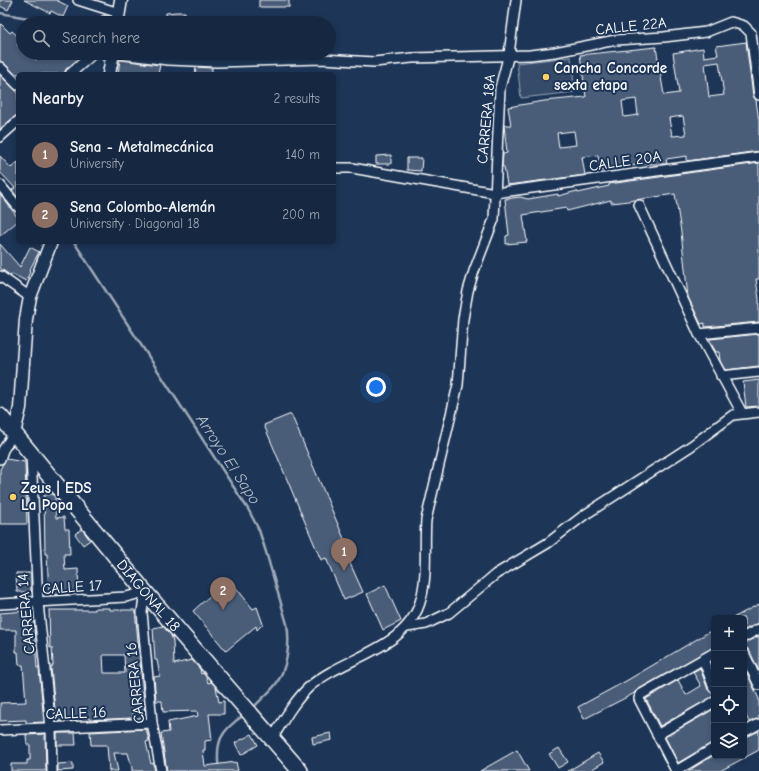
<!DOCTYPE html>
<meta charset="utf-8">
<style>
body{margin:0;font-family:"Comic Neue",sans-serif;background:#1f3048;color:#f1f3f6}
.controls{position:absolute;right:12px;bottom:12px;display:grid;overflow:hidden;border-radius:6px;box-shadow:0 2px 6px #0003}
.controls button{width:36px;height:36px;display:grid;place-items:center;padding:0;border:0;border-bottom:1px solid #35445a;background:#162841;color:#f1f3f6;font:20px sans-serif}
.you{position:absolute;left:376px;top:387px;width:14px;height:14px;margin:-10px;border:3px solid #fff;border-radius:50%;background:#1a73e8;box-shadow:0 0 0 6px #1a73e833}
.badge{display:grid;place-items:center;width:26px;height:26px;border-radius:50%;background:#d6ab8b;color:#fff;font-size:13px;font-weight:700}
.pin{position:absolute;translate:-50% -33px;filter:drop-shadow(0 1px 2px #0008)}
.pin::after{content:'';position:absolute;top:21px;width:14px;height:12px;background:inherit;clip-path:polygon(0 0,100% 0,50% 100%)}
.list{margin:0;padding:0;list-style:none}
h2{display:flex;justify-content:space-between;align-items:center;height:52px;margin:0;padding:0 16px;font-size:17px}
h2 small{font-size:13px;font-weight:400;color:#9ea6b1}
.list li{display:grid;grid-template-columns:26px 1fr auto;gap:12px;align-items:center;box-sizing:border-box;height:60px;padding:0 16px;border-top:1px solid #35445a}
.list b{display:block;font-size:15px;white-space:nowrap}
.list p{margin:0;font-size:13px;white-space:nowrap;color:#9ea6b1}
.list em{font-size:13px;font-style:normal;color:#9ea6b1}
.icon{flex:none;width:22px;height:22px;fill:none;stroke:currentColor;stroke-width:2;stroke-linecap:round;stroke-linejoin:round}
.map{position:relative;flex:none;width:759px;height:771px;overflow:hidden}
.search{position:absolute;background:#162841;box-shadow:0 2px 6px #0003;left:16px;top:16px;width:320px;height:44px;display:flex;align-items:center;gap:10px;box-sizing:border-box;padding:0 14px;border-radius:22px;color:#9ea6b1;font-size:15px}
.panel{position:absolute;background:#162841;box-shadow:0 2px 6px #0003;left:16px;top:72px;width:320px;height:172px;border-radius:6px}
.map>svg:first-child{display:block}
.green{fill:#364b69;stroke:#9aa5b4}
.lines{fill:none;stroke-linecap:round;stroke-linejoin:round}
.stream{stroke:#a0aab8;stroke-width:2.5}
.building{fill:#4a5d79;stroke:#fff;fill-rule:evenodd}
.minor-casing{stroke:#fff;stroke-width:12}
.tertiary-casing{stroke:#fff;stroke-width:15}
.primary-casing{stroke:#fff;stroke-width:18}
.minor{stroke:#1d3557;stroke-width:9}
.tertiary{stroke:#1d3557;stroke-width:12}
.primary{stroke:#1d3557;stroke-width:15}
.poi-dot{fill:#ffd166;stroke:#1d3557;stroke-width:1.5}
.labels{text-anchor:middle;stroke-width:4;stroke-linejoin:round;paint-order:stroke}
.street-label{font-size:15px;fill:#fff;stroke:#1d3557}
.poi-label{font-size:15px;font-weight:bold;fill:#fff;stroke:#1d3557;text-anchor:start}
.water-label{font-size:16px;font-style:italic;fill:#b8c0ca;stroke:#1d3557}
</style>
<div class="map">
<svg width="759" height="771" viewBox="0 0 759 771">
<rect width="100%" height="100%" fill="#1d3557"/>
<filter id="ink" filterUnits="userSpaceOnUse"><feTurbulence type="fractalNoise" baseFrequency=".025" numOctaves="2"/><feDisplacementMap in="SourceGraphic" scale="8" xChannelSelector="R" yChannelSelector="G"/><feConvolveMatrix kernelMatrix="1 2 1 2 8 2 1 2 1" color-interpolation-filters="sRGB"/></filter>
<g filter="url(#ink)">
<path class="green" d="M571,57l4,35 -54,6 -4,-35z"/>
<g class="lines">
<g class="stream">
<path d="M0,13l56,10"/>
<path d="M101,58l6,7"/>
<path d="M74,242l174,267 11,21 7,22 21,72c3,19 1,43 -11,60 -6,8 -15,15 -22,23"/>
<path d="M219,771c-4,-29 1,-40 25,-56"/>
</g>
</g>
<g class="building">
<path d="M0,0h13l-5,10 -8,-4z"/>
<path d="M24,0h32l12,6 -5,11 -12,-6 -1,2z"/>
<rect x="259" y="0" width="30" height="7"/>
<path d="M176,12h9v11h-19v-10z"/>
<path d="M103,15l6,2 -2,6h-14z"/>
<path d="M0,23l10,10 2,-2 10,9 -5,5 6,5v3l7,2 6,5 7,-7h42l-19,16 -2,5h-49l-11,-11 -4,-2z"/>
<path d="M746,42l7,54 3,4 3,21v30l-72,10v-5l-21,3 1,5h-24l-43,7 -2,-16 -16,2 3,18 -78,10 -3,-18 -2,-1 1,-12 4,-1 -3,-28h7l-3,-18 36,-6 42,-4 -6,-42 76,-8 8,48 15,-2 -6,-40 30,-5 1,9 14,-2 -2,-9zM719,62l5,33 -15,2 -4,-33zM636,99l2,16 -14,2 -2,-16zM683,116l3,19 -14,1 -3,-18zM574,131l2,14 -17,2 -2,-14z"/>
<path d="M120,60l40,5 -2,9h-40z"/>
<path d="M196,67l16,1v6h-17z"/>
<path d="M0,75l18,18v21l-18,15z"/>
<path d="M391,155v9h-15v-8z"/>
<path d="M0,156l11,12 7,-6v36l-6,-8 3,-2 -15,-16z"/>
<path d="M407,158h15l-1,13 -14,-1z"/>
<path d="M759,163v116h-3l3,20v23l-54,5v-4l-4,1 -13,-27 -7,-65 -6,-38 -54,8 -10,1v-3l-44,11 -1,-3 -43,7 4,27 -21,2v-8l3,-1 -4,-36 15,-2 8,2 30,-5v2l19,-5 1,2 31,-7v-2z"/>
<path d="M0,194l18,24v3l-18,15z"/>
<path d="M0,244l20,23 10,-20 9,5 -10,19 1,1 -4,9 -14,-7 -1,2 -11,-8z"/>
<path d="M759,334v32l-34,4 -5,-9 -1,-9h-3l-6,-10v-3z"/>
<path d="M759,380v26l-13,1 -3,-25z"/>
<path d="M291,414l57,134 -4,2 19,42 -19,8 -18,-42 -5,2 -57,-135z"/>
<path d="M6,459l19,3 2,62h-27v-55z"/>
<path d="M53,494l2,3 1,21 8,-1 1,12h4l1,25h-6l1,16 13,-1 1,22 -5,1v2l-25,1 -2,-41h-2l-1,-59z"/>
<path d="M82,529l8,11 -7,5 -8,-11z"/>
<path d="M16,573h15v19h-14z"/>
<path d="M222,585l5,6 7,-6 19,24 4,-2 6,17 -6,6 -1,-4 -30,25 -33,-40z"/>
<path d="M385,585l16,36 -18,9 -16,-36z"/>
<path d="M759,604v19l-15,7v-12h-11z"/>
<path d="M95,608h15v2h25l10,103h-12v5l-44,2v-2h-15l1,3h-19l-5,-53 2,-3 -1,-18 -2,1 -1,-38h46zM103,655h21l1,18h-21z"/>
<path d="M26,611h7l4,57h2l5,54 -18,1v-3l-26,1v-18l26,-1 -3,-37h-4l-1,-13h-2v-22h-16v-17z"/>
<path d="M163,626l8,9 2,6 1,23 18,-4 8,9 1,5 2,-1 3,4 2,6 3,-1 5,5 3,15 5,-1v13h-15l3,26 -7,1v9h-2l2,16 31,-4 2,9h-71l-6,-38 8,-1 -1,-10 30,-6 -1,-5 -34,1 -1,-11h-6l-2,-24 6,-1 -3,-16h-2l-2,-32z"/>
<path d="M714,629v18l-77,43 -4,4 -49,25 -6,-12 48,-26z"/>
<path d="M759,636v35l-10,-21 -5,-3v-4z"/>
<path d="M744,667l15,32v19l-10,4 -5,-11z"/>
<path d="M700,668l8,22 6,4v2l-54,30 -14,-27 32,-19 8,15 15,-9 -8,-14z"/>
<path d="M714,709v33l-36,21 -13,-26z"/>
<path d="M146,729l3,12 -3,1 5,22 2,-1 2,8h-23v-3l-4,-15h-14l4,18h-9l-2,-26h-16l-1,-13z"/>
<path d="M759,731v19l-39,21h-32l26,-16 30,1v-18z"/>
<path d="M57,733h18l1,12h-19z"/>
<path d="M331,733l1,7 -19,4 -1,-7z"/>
<path d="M45,734l1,37h-35v-7h16v-4h3v-15h-3l-1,-10z"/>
<path d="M252,734l6,11 -17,10 -6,-12z"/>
<path d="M559,748l9,14 -10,6 -9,-14z"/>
<path d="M517,750l12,21h-49z"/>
<path d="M598,753l6,9 -15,9h-21z"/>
<path d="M73,763v7l-15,1v-7z"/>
</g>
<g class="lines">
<g class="minor-casing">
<g id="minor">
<path d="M78,0l41,13"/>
<path d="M113,53l55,7 49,2 105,-3 52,3 38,-4 118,-3 25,-3 61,-12 48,-3 42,-5 25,-10 13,4 7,7 8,62"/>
<path d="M0,67l18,18"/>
<path d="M70,74l24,-21"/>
<path d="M0,137l18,-16"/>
<path d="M334,168h18l143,25 264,-36"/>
<path d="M0,185l18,22"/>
<path d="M639,205l60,129 43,79"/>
<path d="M0,276l30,21"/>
<path d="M699,334l60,-6"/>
<path d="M721,376l38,-4"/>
<path d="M31,455l7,148 13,125 1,43"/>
<path d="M0,459l3,-9 11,-17"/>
<path d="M0,604l126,-7 19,-5 -3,20 10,111 9,48"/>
<path d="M407,627l19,-3 23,-11 47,-39 52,-31 35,-27 108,-70 42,-31 26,-3"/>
<path d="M744,637l15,-8"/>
<path d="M744,653l15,32"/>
<path d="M703,659l11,29"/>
<path d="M0,730l152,-7"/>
<path d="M744,732l15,-8"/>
<path d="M657,735l57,-33"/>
<path d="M272,739c11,-18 22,-38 37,-52 35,-31 99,-37 112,-88 7,-26 3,-53 5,-79l32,-135 5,-66 5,-28 6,-20 20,-52 6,-131 9,-34 7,-54"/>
<path d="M676,771l-37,-72 1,-4 74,-42"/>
<path d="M676,771l38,-23"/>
</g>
</g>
<g class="tertiary-casing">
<g id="tertiary">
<path d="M117,23l4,-23"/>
<path d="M109,74l4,-21"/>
<path d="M14,433l6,-25 6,-89 4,-22 21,-55"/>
</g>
</g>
<g class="primary-casing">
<g id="primary">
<path id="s1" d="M0,416l145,176 155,179"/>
</g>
</g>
<use href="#minor" class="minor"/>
<use href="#tertiary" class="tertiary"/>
<use href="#primary" class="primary"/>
</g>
</g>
<g class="poi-dot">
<circle cx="546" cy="77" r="4"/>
<circle cx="13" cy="497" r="4"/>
</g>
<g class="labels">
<g class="street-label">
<text transform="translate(631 26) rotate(-6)" y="5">CALLE 22A</text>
<text transform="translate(486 119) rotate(-85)" y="5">CARRERA 18A</text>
<text transform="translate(625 161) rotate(-8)" y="5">CALLE 20A</text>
<text transform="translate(72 587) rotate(-4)" y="5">CALLE 17</text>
<text dy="5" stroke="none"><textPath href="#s1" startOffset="233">DIAGONAL 18</textPath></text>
<text transform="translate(26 614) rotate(-95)" y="5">CARRERA 14</text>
<text transform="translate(135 683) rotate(-96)" y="5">CARRERA 16</text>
<text transform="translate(76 713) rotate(-2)" y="5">CALLE 16</text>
</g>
<g class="poi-label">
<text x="554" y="73">Cancha Concorde<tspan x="554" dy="17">sexta etapa</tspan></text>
<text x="21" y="493">Zeus | EDS<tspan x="21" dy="17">La Popa</tspan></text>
</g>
<g class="water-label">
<text transform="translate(229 459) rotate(57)" y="6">Arroyo El Sapo</text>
</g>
</g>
</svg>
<div class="controls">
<button>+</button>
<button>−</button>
<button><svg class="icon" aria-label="locate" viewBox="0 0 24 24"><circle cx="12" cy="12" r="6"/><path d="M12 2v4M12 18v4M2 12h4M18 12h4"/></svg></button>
<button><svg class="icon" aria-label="layers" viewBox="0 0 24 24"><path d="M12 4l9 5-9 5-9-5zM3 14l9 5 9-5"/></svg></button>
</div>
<div class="you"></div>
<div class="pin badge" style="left:344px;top:571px;background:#8d6e63">1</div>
<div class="pin badge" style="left:223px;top:610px;background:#8d6e63">2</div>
<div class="search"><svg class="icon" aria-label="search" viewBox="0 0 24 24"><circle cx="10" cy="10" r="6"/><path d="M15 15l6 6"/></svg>Search here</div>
<section class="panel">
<h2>Nearby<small>2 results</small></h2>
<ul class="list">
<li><span class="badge" style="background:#8d6e63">1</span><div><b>Sena - Metalmecánica</b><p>University</p></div><em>140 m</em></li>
<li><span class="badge" style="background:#8d6e63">2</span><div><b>Sena Colombo-Alemán</b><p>University · Diagonal 18</p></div><em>200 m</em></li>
</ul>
</section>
</div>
